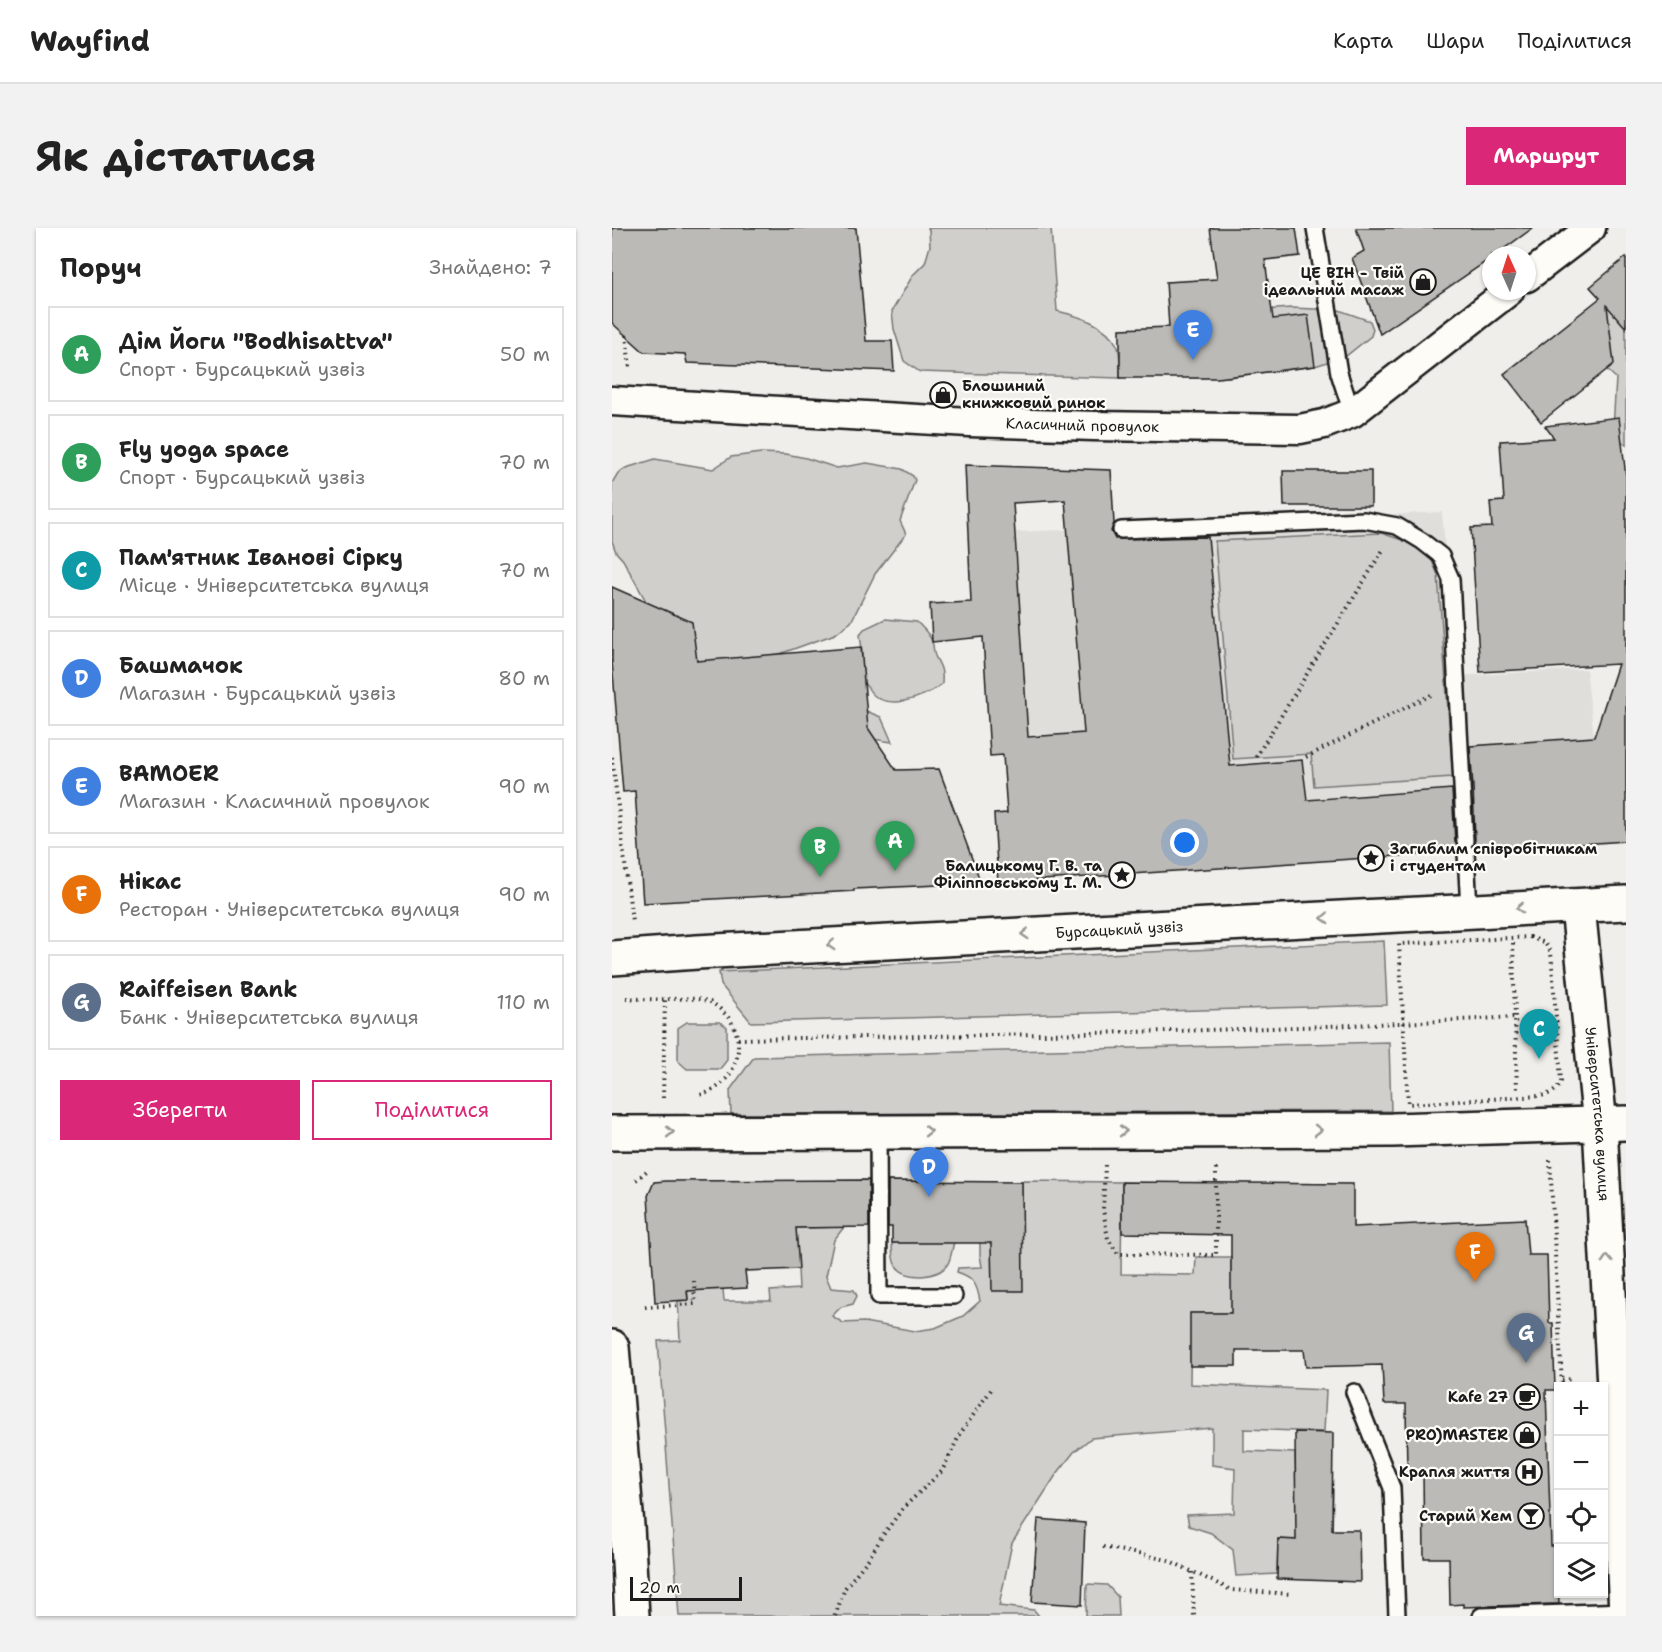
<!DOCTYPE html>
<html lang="uk">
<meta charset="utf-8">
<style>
body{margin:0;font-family:"Shantell Sans",sans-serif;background:#f2f2f2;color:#222}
.controls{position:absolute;right:18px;bottom:18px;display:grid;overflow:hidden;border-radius:0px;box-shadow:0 2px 4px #0004}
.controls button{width:54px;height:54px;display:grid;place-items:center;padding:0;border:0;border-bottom:2px solid #e0e0e0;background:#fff;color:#222;font:30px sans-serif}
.compass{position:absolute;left:870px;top:18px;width:54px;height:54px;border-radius:50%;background:#fff;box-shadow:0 2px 4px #0004;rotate:357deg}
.scale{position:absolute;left:18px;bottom:15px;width:112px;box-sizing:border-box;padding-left:6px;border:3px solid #1c1c1c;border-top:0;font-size:16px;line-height:21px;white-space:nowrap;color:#1c1c1c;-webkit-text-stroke:4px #fdfcf7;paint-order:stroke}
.you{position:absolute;left:573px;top:615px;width:21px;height:21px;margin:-15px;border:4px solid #fff;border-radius:50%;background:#1a73e8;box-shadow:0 0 0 9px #1a73e833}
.badge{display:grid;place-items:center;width:39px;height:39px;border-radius:50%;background:#db2777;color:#fff;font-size:20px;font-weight:700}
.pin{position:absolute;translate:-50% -50px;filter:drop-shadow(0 2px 3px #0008)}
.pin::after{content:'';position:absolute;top:32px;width:21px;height:18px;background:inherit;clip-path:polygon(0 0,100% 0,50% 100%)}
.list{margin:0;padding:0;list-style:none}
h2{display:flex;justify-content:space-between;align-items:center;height:78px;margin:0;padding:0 24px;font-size:26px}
h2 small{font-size:20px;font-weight:400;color:#767676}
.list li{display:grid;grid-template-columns:39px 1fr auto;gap:18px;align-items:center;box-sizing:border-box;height:96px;margin:0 12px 12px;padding:0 12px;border:2px solid #e0e0e0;border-radius:0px}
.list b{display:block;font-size:22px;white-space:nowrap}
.list p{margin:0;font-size:20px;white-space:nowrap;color:#767676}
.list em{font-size:20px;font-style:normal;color:#767676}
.actions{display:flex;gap:12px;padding:18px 24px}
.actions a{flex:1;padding:14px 0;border:2px solid #db2777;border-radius:0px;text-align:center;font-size:21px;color:#db2777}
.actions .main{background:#db2777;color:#fff}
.icon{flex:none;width:33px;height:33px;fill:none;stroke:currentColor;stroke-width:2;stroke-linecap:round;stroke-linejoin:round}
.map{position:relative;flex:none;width:1014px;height:1388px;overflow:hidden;border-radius:0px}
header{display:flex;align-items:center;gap:36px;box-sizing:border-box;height:84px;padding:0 30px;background:#fff;border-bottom:2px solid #e0e0e0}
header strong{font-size:28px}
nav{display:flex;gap:33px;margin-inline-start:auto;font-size:21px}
.intro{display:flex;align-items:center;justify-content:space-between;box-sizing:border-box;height:144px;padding:0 36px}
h1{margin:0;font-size:42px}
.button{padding:15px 27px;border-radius:0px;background:#db2777;color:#fff;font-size:21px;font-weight:700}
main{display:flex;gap:36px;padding:0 36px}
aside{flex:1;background:#fff;border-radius:0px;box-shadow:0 2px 4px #0004}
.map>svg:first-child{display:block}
.built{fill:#e0deda}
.green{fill:#d0cfcc;stroke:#767674;stroke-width:1.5}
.building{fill:#bbbab6;stroke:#1c1c1c;stroke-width:1.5;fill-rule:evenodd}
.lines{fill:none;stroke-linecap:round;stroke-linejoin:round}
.lane-casing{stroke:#1c1c1c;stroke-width:20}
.street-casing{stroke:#1c1c1c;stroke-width:33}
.secondary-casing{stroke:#1c1c1c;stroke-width:38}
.primary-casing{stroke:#1c1c1c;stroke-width:38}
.path{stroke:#1c1c1c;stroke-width:4;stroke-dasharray:1.5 4.5;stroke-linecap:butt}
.lane{stroke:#fdfcf7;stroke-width:15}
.street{stroke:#fdfcf7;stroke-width:28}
.secondary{stroke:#fdfcf7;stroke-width:33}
.primary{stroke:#fdfcf7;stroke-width:33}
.oneway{stroke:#989794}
.labels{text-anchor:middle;stroke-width:4.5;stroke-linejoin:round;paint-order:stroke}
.poi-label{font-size:15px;font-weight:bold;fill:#1c1c1c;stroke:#fdfcf7;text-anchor:end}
.street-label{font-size:15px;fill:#1c1c1c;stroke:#fdfcf7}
</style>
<header>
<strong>Wayfind</strong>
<nav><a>Карта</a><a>Шари</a><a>Поділитися</a></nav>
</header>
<div class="intro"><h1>Як дістатися</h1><a class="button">Маршрут</a></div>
<main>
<aside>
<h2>Поруч<small>Знайдено: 7</small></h2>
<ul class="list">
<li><span class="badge" style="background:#2e9e5b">A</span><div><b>Дім Йоги &quot;Bodhisattva&quot;</b><p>Спорт · Бурсацький узвіз</p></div><em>50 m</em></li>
<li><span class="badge" style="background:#2e9e5b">B</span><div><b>Fly yoga space</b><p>Спорт · Бурсацький узвіз</p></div><em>70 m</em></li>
<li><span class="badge" style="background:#0f9aa8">C</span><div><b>Пам'ятник Іванові Сірку</b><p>Місце · Університетська вулиця</p></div><em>70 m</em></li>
<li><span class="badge" style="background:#3f7fe0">D</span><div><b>Башмачок</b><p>Магазин · Бурсацький узвіз</p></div><em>80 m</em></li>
<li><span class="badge" style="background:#3f7fe0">E</span><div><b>BAMOER</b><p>Магазин · Класичний провулок</p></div><em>90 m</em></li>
<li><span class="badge" style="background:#e8710a">F</span><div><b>Нікас</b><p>Ресторан · Університетська вулиця</p></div><em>90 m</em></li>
<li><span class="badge" style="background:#5c6f8a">G</span><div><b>Raiffeisen Bank</b><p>Банк · Університетська вулиця</p></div><em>110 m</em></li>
</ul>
<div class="actions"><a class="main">Зберегти</a><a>Поділитися</a></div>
</aside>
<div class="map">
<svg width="1014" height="1388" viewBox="0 0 1014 1388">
<rect width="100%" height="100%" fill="#f0eeea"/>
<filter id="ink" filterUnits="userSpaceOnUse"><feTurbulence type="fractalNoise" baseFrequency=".0167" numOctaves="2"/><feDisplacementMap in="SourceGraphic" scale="12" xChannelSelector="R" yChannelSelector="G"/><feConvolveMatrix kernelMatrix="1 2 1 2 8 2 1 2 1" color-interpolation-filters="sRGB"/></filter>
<g filter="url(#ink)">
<path class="built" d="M830,284l14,164 130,-7 8,68 7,106 -562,37 -10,-126 -13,-222 311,-14z"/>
<g class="green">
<path d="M316,0h123l6,83c22,5 49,13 60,34 4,8 3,24 3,33l-200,-6 -16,-11 -10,-32 -2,-18 21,-36 12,-12 5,-17 -1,-16z"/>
<path d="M1000,78l14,17v122l-7,-6 -6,-10 3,-51 -21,-19 1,-50z"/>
<path d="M679,80l48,2 31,11 3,8 -2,7 -25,20 -31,10 -86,11 -40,1 -13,-5 56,-61z"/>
<path d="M149,225l25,1 20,4 31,10 30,-5 35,6 11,7 2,4 -15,41 6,13 -31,40 -24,48 -16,12 -72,26 -68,29 -72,-129 -7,-8 -4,-11v-58l6,-10 8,-5 29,-9 58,10 18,-12z"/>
<path d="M769,305l24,8 25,15 8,19 15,202 -139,9 -3,-32 -78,5 -18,-218z"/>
<path d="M273,391l32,3c6,6 13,12 15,20 2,4 1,9 3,14 6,11 8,14 7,28 -17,14 -59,30 -74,4 -3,-3 -6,-8 -6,-12 -1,-4 0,-9 0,-14 1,-9 -1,-19 -2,-28l4,-5z"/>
<path d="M254,483l15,6 11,25 -39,-6z"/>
<path d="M772,713l3,64 -636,17 -30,-37 -2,-13z"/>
<path d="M75,794h33l7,5v33l-7,9h-33l-9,-8v-33z"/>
<path d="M777,814l2,69 -660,3 -1,-24 24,-33z"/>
<path d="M410,953l100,1 -1,92 74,1 1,-18h35v18l73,38h-113l-1,71 136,6 -2,42 -80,-3v22l51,2 1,37h37l-1,51 -54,-2 -1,35 -41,2 -3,-26 -22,-17 -22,-7 -2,-11 47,-2 1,-45 -23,-3v-37l-121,10 -17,14 -18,23 -44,68 -13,63 35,4 5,6h-360l-21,-275 22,-1 -2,-39 10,-1 -1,-27 36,16 1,12h47l-1,-10 29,-2 -3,-61 48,-1 -10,13 -8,36 5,12 23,2 3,6 -4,8 -12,3 -9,9 11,7 21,-1 51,9 20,-3 28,-12 17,-15c-3,-16 -6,-24 -23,-29l1,-4 24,-1 -2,-12v-30h42z"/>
<path d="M342,1014c-2,7 -3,18 -7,23 -10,14 -41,15 -51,1 -4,-6 -4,-16 -4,-23z"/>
<path d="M475,1356l20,1 11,12 1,19h-33z"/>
</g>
<g class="building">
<path d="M0,0h244l10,113h26l2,30 -207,-8 -2,-9 -41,-2 -32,-29z"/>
<path d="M598,0h86l4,28 -35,4 8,59 35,-4 7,51 -97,12h-98v-49l49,-2 -3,-45 51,-3z"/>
<path d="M744,0h177l-38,27h-4v3l-111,76 -28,-76 12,-7z"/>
<path d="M1014,29v71l-19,-22 7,58 -73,58 -37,-48 96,-76 -10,-11z"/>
<path d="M1007,189l7,60v364l-150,10 -3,-5 2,-6 -2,-53 -3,-41 124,-9 24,-73 -138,8 -9,-144 21,-1 -2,-25 14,-1 -4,-60 54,-3 -9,-12z"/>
<path d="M353,237l146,5 3,54 -3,7 4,8 93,-2 22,229 72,-6 5,40 145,-11 3,53 3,5 -2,5 -458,31 -4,-69 13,-1 -4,-58 -13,1 -7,-119 -51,5 -2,-38 41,-2zM453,272l19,233 -56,4 -15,-234z"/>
<path d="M671,243h88v35h-87z"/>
<path d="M0,359l80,35 5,39 164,-14 7,81 28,42 43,-1 42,114 -127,6v2l-211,12 -8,-112 -12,1 -11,-131z"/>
<path d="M257,952v47l-73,1 3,41 -54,2 2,17 -60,3 1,9 -33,2 -7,-106 6,-14 12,-1z"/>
<path d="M276,953l134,1 1,109h-31l-1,-48h-99v-16h-4z"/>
<path d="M510,954l231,2v43l172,-8 3,36h19l2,68h4l2,67h-9l5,156h6l2,58 -96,3v-3l-13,1 -1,-47h-25l-1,-86h-16l-1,-68h-22l-2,-39 -76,2 -2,-17h-68v16h-46v-53h41v-78l-109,-2z"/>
<path d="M683,1204l38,1 -1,97h27l1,52 -83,-3 1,-40 18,1z"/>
<path d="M426,1291l47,4 -3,82 -50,-3z"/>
</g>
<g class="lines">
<g class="lane-casing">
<g id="lane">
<path d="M703,0l24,145 13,40"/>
<path d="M509,302l243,-10 33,6 25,15 19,15 10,23 14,262"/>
<path d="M854,624l3,58"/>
<path d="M266,903l1,165h75"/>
<path d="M742,1164l38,96 5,128"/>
<path d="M869,1388l145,-5"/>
</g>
</g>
<g class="street-casing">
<g id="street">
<path d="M915,49l64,-49"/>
<path id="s1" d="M0,173l357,21 125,4 206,3 24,-5 28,-11 157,-122"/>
</g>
</g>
<g class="secondary-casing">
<g id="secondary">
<path id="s2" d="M966,679l22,218 26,486"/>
<path id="s3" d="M0,730l85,-6 929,-49"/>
<path d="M0,905l780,-3 234,-7"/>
</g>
</g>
<g class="primary-casing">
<path id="primary" d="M0,1119l15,179 5,90"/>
</g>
<g class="path">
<path d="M14,107l4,33"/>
<path d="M0,529l20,164"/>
<path d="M644,529l127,-207"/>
<path d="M694,529l125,-62"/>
<path d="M918,709l15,6 6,9 10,129c-3,10 -12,14 -22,15l-131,8 -9,-160z"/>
<path d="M901,715l4,148"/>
<path d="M14,770c14,1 28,2 42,1 13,0 30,-2 42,3 7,3 13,10 18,15 22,28 6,70 -28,78"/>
<path d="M126,811c259,-4 519,-7 777,-22"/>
<path d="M51,870l2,-99"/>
<path d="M938,932l12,226"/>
<path d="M493,937l-2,44 5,30 10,15 98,1v-90"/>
<path d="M24,952l13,-11"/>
<path d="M33,1079l50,-3 -1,-23"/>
<path d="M950,1152l11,-1"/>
<path d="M491,1319l65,13 63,30 60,4"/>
<path d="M580,1344l2,44"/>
<path d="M223,1388l10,-28 24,-30 14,-23 20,-27 39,-37 18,-37 33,-47"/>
</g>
<use href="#lane" class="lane"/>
<use href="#street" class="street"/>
<use href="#secondary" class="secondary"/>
<use href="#primary" class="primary"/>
</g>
<defs><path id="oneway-chevron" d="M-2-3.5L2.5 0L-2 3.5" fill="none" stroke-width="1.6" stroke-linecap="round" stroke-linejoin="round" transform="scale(1.5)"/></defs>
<g class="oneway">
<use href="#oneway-chevron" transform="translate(908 680) rotate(178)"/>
<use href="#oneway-chevron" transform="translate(713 690) rotate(177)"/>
<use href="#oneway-chevron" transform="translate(413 706) rotate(177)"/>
<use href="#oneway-chevron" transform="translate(219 717) rotate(177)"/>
<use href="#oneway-chevron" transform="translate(706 902)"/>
<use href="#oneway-chevron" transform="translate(316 903)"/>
<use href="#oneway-chevron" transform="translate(511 903)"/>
<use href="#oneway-chevron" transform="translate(58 904)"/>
<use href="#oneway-chevron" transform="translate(995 1031) rotate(-93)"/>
</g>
</g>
<defs>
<g id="shop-ring" transform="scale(1.35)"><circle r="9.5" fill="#fdfcf7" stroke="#1c1c1c" stroke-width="1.5"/><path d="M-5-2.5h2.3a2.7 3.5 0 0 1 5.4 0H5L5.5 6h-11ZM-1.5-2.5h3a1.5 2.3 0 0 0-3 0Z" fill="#1c1c1c"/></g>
<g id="sight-ring" transform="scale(1.35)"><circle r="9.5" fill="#fdfcf7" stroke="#1c1c1c" stroke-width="1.5"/><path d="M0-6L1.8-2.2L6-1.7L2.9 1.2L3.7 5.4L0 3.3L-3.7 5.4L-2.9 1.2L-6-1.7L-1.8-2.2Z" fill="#1c1c1c"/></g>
<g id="cafe-ring" transform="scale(1.35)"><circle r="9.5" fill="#fdfcf7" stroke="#1c1c1c" stroke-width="1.5"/><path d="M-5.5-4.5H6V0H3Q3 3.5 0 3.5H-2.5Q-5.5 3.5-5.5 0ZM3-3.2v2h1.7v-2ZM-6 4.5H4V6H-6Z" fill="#1c1c1c"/></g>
<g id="hospital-ring" transform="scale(1.35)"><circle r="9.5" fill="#fdfcf7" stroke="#1c1c1c" stroke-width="1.5"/><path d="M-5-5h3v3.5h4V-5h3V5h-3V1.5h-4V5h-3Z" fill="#1c1c1c"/></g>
<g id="bar-ring" transform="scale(1.35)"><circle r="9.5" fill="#fdfcf7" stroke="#1c1c1c" stroke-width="1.5"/><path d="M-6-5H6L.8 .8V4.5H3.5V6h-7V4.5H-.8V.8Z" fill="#1c1c1c"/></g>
</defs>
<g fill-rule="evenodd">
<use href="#shop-ring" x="811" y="54"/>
<use href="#shop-ring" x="331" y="167"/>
<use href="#sight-ring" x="759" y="630"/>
<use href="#sight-ring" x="510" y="647"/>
<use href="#cafe-ring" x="915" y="1169"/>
<use href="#shop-ring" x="915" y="1207"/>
<use href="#hospital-ring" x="917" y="1244"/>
<use href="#bar-ring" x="919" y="1288"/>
</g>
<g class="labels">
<g class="poi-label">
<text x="792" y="50">ЦЕ ВІН - Твій<tspan x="792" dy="17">ідеальний масаж</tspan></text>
<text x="350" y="163" text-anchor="start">Блошиний<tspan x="350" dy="17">книжковий ринок</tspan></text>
<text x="778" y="626" text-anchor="start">Загиблим співробітникам<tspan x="778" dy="17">і студентам</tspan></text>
<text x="490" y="643">Балицькому Г. В. та<tspan x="490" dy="17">Філіпповському І. М.</tspan></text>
<text x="896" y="1174">Kafe 27</text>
<text x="896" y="1212">PRO)MASTER</text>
<text x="898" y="1249">Крапля життя</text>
<text x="900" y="1293">Старий Хем</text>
</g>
<g class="street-label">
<text dy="5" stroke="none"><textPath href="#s1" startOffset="471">Класичний провулок</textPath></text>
<text dy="5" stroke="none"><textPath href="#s3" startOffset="508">Бурсацький узвіз</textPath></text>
<text dy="5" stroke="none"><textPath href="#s2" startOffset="208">Університетська вулиця</textPath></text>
</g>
</g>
</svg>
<div class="controls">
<button>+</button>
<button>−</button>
<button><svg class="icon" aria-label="locate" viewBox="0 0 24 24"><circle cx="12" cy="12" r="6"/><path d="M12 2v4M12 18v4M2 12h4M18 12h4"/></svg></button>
<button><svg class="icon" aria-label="layers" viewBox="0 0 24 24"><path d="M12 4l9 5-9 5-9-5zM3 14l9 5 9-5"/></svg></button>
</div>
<svg class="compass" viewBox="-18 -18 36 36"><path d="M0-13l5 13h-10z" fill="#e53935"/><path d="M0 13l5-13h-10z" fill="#767676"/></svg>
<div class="scale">20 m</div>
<div class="you"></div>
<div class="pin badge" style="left:283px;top:643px;background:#2e9e5b">A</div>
<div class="pin badge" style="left:208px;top:649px;background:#2e9e5b">B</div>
<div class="pin badge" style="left:927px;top:831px;background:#0f9aa8">C</div>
<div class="pin badge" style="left:317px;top:969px;background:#3f7fe0">D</div>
<div class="pin badge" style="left:581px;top:132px;background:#3f7fe0">E</div>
<div class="pin badge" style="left:863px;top:1054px;background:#e8710a">F</div>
<div class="pin badge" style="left:914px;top:1135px;background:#5c6f8a">G</div>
</div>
</main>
